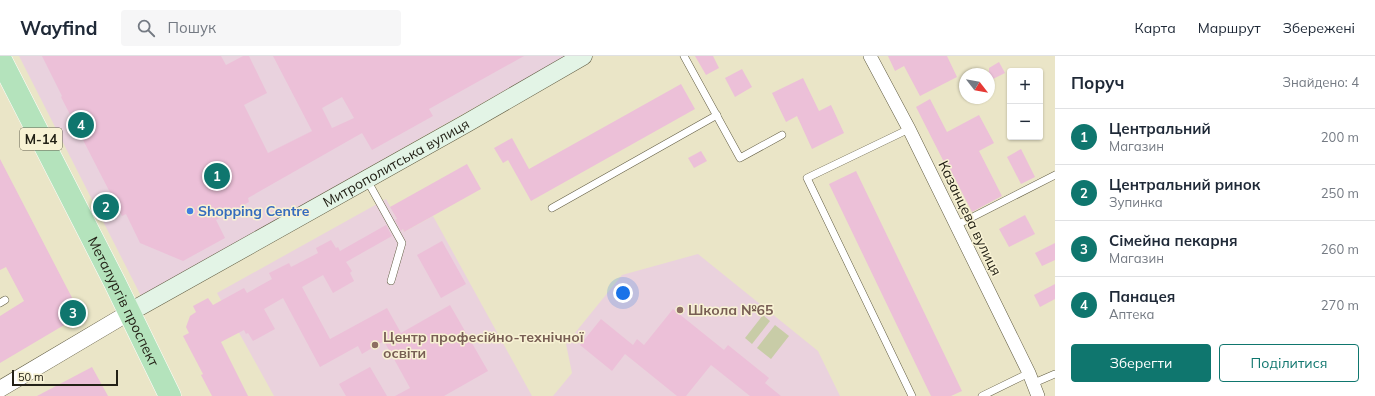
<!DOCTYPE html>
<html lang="uk">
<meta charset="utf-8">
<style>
body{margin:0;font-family:Mulish,sans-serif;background:#f6f6f7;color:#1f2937}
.controls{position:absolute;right:12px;top:12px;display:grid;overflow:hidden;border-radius:4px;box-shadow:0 1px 3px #0004}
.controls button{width:36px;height:36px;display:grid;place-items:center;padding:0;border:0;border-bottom:1px solid #e0e1e3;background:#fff;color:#1f2937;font:20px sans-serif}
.compass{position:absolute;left:959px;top:12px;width:36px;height:36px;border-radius:50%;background:#fff;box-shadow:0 1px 3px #0004;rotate:121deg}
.scale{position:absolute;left:12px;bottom:10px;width:106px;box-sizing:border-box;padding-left:4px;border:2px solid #232116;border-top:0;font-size:11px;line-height:14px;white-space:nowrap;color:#232116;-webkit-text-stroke:3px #f8f2d4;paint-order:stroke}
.you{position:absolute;left:623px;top:237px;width:14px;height:14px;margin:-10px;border:3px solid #fff;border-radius:50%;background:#1a73e8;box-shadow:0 0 0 6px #1a73e833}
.badge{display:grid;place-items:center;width:26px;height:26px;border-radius:50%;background:#0f766e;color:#fff;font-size:13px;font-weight:700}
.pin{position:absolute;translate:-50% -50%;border:2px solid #fff;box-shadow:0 1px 4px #0006}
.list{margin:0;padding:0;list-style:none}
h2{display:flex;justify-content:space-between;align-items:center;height:52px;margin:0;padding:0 16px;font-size:17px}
h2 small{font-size:13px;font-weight:400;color:#747a83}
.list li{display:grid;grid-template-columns:26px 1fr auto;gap:12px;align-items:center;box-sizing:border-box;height:56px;padding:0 16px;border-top:1px solid #e0e1e3}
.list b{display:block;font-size:15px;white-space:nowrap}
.list p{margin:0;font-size:13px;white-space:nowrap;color:#747a83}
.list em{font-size:13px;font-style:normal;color:#747a83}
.actions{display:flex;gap:8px;padding:12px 16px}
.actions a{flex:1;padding:9px 0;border:1px solid #0f766e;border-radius:4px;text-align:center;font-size:14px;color:#0f766e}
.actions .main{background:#0f766e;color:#fff}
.icon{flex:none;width:22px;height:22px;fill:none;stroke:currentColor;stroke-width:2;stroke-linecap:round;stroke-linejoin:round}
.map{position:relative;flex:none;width:1055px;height:340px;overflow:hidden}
header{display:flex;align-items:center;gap:24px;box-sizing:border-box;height:56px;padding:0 20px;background:#fff;border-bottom:1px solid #e0e1e3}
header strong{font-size:19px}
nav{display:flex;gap:22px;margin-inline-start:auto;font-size:14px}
.search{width:280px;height:36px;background:#f6f6f7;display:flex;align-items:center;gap:10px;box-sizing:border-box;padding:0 14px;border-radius:4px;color:#747a83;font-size:15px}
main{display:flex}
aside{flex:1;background:#fff}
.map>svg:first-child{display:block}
.commercial{fill:#e9d2de}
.education{fill:#ead2dd}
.green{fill:#c8cca7}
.building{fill:#ecc0d8;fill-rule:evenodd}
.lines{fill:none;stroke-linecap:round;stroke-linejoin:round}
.service-casing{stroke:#615c42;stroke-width:8}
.minor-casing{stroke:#615c42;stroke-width:14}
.tertiary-casing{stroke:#615c42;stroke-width:17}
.secondary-casing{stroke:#615c42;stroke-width:19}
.trunk-casing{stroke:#fff;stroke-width:23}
.service{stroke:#fff;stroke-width:7}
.minor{stroke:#fff;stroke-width:13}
.tertiary{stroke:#fff;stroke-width:16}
.secondary{stroke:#e3f4e6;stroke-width:18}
.trunk{stroke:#b4e3bc;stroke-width:22}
.shop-dot{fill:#3f7fe0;stroke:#f8f2d4;stroke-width:1.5}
.education-dot{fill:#8d6e63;stroke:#f8f2d4;stroke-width:1.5}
.labels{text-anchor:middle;stroke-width:3;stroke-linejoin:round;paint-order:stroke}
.shield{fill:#f8f2d4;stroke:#63604f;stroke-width:1}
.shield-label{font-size:13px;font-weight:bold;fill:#232116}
.street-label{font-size:14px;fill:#232116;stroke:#f8f2d4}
.shop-label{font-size:14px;font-weight:bold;fill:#366cbe;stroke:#f8f2d4;text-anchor:start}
.education-label{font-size:14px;font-weight:bold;fill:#785e54;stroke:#f8f2d4;text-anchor:start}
</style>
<header>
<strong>Wayfind</strong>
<div class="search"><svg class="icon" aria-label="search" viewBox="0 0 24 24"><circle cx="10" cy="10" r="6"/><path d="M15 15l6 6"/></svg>Пошук</div>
<nav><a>Карта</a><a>Маршрут</a><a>Збережені</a></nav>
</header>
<main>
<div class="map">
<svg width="1055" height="340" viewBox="0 0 1055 340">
<rect width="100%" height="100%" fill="#eae5c7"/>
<path class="commercial" d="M19,0h547l-425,240z"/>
<g class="education">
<path d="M386,143l18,33 29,-16 99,180h-258l-57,-103z"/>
<path d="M698,198l120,97 22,45h-287l19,-23 -6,-29 56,-69z"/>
</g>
<g class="green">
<path d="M763,259l7,6 -18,23 -7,-6z"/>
<path d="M775,269l14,11 -18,23 -14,-11z"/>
</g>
<g class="building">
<path d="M42,0h179l5,9 17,-9h6l18,37 -23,12 24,48 44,-22 -39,-75h251l-95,53 4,7 -61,34 -10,-17 -114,65 1,4 -33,18 9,18 -42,23 -43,-18 -14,-29 -4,2 -61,-119 1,-1zM342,41l12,21 -22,10 -10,-20z"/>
<path d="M695,0h18l6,12 -13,7z"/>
<path d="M888,0h59l10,21 -37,19 -16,-30 -9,5z"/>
<path d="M999,6l6,11 -16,8v-13z"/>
<path d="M742,13l10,18 -17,10 -10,-19z"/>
<path d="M803,22l16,33 12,-6 13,28 -32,16 -15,-33 -11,6 -14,-29z"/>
<path d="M681,28l14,25 -164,92 -23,-41 -5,3 -9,-15 18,-10 17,31z"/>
<path d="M930,43l17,33 32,-17 15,28 -15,8 23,45 -30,16 -23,-45 -2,1 -31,-61z"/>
<path d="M1021,93l14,28 -14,7 -14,-27z"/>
<path d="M701,95l6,10 -13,7 -6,-10z"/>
<path d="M0,103l81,156 -81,48v-47l24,-15 -18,-34 -6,3z"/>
<path d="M467,108l14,25 -77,43 -1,-3 -2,2 -6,-11 2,-1 -7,-12z"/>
<path d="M856,115l106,220 -11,5h-20l-102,-212z"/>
<path d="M1025,159l10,19 -26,13 -10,-18z"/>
<path d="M386,169l6,11 -46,26 6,9 -2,2 4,8 -21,12 -10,-18 -21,12 28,52 57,-31 14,25 49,-28 38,66 -44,25h-49l15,-8 -26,-47 -22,13 -4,-8 -38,21 -37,-69 -19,11 11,20 -22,12 -5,-8 -2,1 -2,-4 -23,12 27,54h-36l-11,-21 2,-1 -20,-38 6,-3 -3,-6 4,-11 6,-4 -3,-6 15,-8 5,7 31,-17 3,5 25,-14 -3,-6 20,-10 2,4 27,-14 -2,-5 15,-8 5,8 2,-1 2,4z"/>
<path d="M442,185l24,43 -25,14 -24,-43z"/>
<path d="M1055,187v17l-13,6 -7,-13z"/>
<path d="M1055,228v15l-15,8 -6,-12z"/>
<path d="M673,253l51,41 4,-5 41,33 -4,5 16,13h-31l-39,-31 -25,31h-9l-52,-42 -13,17 -32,-26 21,-26 32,26 4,-6 7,6z"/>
<path d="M92,311l16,29h-71z"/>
<path d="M370,311l17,29h-41l-7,-12z"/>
</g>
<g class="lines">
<g class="service-casing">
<g id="service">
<path d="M684,0l56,102 42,-23"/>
<path d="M909,73l-102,49 105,218"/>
<path d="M367,124l35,63 -11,38"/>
<path d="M552,152l165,-93"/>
<path d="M955,170l100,-51"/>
<path d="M0,247l5,-3"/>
<path d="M1034,327l21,-9"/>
<path d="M982,340l47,-23"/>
</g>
</g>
<g class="minor-casing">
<path id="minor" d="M870,0l39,73 120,244 9,23"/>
</g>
<g class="tertiary-casing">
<path id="tertiary" d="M0,333l130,-77"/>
</g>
<g class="secondary-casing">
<g id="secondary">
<path id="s1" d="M130,256l337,-189 116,-67"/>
</g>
</g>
<g class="trunk-casing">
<g id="trunk">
<path id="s2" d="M0,2l115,225 55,113"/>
</g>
</g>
<use href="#service" class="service"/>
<use href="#minor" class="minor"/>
<use href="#tertiary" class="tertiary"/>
<use href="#secondary" class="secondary"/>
<use href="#trunk" class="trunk"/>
</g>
<circle class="shop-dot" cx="190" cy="155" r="4"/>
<g class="education-dot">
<circle cx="680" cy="254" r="4"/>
<circle cx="375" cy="289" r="4"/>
</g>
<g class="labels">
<rect class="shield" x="20" y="72" width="42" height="22" rx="3"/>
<g class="shield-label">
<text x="41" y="88">М-14</text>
</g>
<g class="street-label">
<text dy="5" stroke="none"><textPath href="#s1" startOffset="305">Митрополитська вулиця</textPath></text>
<text transform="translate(970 162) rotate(64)" y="5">Казанцева вулиця</text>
<text dy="5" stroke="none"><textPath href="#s2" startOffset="273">Металургів проспект</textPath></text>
</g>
<g class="shop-label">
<text x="198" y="160">Shopping Centre</text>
</g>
<g class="education-label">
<text x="688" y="259">Школа №65</text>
<text x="383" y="286">Центр професійно-технічної<tspan x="383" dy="16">освіти</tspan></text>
</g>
</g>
</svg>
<div class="controls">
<button>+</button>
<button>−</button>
</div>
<svg class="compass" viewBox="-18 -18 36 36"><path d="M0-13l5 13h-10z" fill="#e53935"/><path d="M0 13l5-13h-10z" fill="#747a83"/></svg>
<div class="scale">50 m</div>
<div class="you"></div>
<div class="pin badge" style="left:217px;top:120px">1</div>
<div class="pin badge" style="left:106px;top:151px">2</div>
<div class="pin badge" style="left:73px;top:257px">3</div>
<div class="pin badge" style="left:81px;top:69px">4</div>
</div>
<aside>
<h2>Поруч<small>Знайдено: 4</small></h2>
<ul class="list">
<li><span class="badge">1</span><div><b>Центральний</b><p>Магазин</p></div><em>200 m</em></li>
<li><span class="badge">2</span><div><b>Центральний ринок</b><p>Зупинка</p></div><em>250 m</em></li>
<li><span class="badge">3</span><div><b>Сімейна пекарня</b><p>Магазин</p></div><em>260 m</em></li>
<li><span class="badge">4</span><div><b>Панацея</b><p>Аптека</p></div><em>270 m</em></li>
</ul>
<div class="actions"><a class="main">Зберегти</a><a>Поділитися</a></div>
</aside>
</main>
